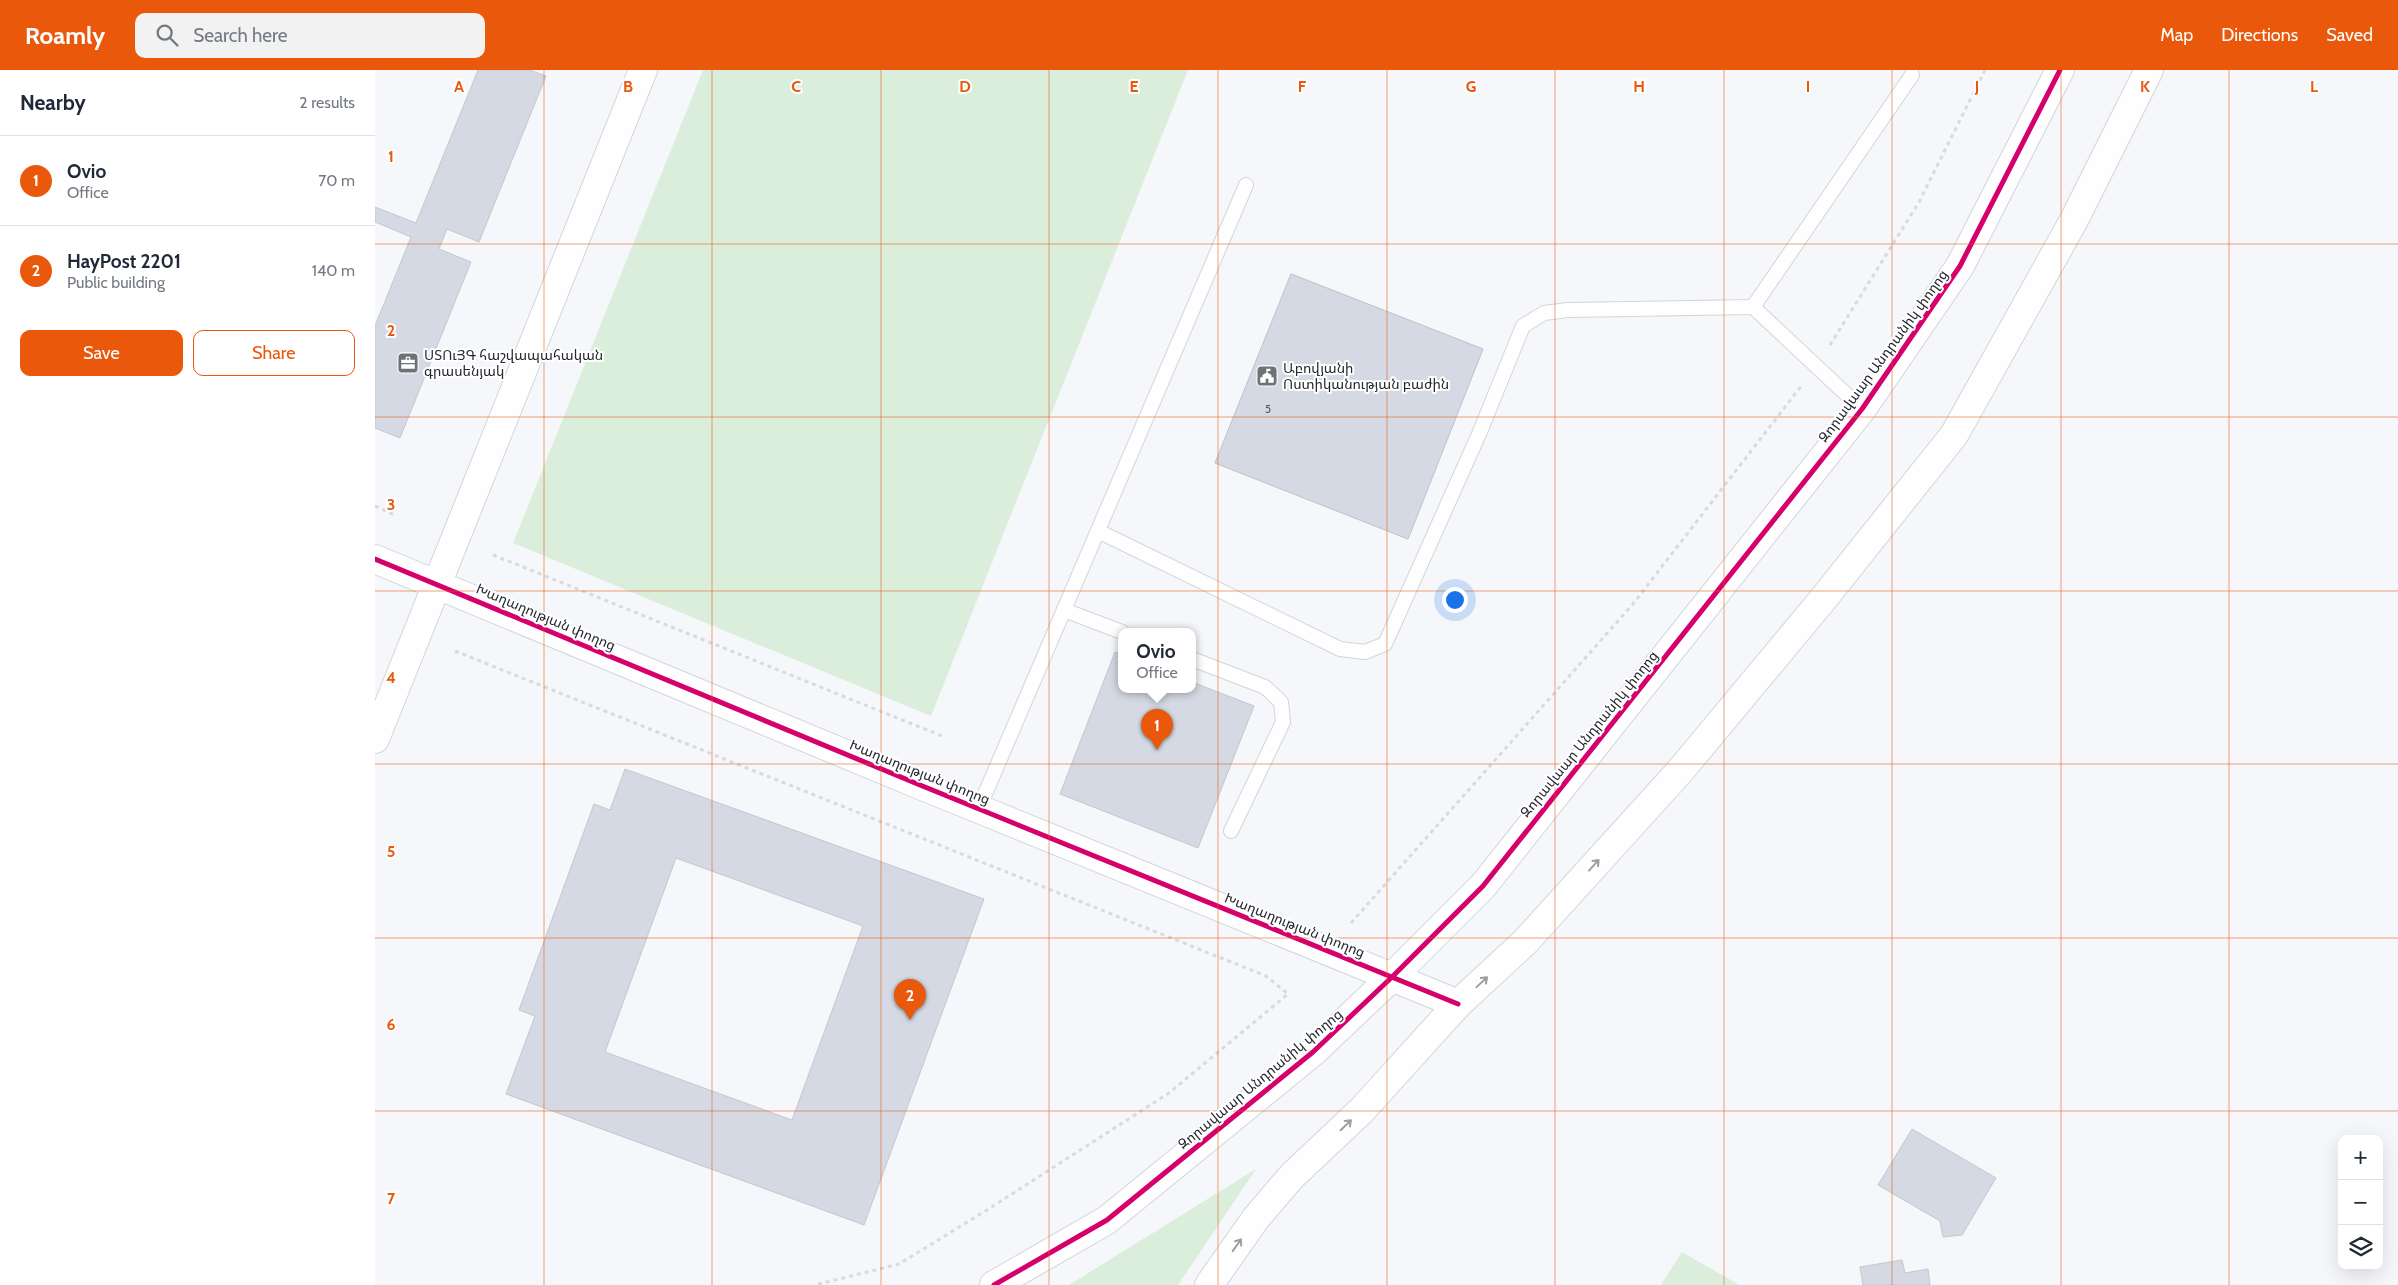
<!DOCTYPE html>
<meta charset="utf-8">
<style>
body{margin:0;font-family:Cabin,"Noto Sans Armenian",sans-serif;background:#f2f2f3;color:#1f2937}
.controls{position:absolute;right:15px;bottom:15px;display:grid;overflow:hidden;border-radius:10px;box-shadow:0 5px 20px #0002}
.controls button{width:45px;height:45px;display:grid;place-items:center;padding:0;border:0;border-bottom:1px solid #e0e1e3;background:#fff;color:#1f2937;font:25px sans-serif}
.you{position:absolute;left:1079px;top:529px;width:18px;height:18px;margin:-12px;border:4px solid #fff;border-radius:50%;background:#1a73e8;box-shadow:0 0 0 8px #1a73e833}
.badge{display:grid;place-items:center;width:32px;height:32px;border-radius:50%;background:#ea580c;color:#fff;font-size:16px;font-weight:700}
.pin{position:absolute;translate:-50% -41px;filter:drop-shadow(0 1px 2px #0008)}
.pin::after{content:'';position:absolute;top:26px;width:18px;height:15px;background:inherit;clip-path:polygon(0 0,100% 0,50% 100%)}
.popup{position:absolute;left:743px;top:558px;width:78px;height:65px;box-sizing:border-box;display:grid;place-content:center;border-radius:10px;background:#fff;filter:drop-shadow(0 1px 4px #0005);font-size:16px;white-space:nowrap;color:#747a83}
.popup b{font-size:19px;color:#1f2937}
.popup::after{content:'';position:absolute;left:50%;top:100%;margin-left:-10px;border:10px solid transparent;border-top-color:#fff}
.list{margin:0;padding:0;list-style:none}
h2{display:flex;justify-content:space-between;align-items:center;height:65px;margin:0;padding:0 20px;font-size:21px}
h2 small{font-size:16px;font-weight:400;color:#747a83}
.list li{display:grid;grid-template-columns:32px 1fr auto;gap:15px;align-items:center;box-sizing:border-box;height:90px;padding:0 20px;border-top:1px solid #e0e1e3}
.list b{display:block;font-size:19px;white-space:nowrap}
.list p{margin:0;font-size:16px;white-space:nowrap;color:#747a83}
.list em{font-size:16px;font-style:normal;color:#747a83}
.actions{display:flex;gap:10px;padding:15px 20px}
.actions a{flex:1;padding:11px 0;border:1px solid #ea580c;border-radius:10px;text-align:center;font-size:18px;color:#ea580c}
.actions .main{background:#ea580c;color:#fff}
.icon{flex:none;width:28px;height:28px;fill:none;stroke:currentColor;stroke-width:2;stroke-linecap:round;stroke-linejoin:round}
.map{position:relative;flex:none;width:2023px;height:1215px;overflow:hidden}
header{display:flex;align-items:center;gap:30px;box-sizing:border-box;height:70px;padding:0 25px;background:#ea580c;color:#fff}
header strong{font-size:24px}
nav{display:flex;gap:28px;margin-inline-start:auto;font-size:18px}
.search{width:350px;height:45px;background:#f2f2f3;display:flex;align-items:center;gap:12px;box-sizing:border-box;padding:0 18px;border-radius:10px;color:#747a83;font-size:19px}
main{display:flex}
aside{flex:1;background:#fff}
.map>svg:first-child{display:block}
.green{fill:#daeedb}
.building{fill:#d4d9e3;stroke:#c5c7cc;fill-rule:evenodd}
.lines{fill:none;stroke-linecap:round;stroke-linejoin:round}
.lane-casing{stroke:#d2d5da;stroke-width:16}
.street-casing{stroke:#d2d5da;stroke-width:30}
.path{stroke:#d9dadb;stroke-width:3;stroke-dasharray:4 4;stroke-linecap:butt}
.lane{stroke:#fefefe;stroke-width:14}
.street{stroke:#fefefe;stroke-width:28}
.cycleway-casing{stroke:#fff;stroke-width:8}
.cycleway{stroke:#d6006c;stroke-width:5}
.oneway{stroke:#9c9ea1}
.grid{fill:none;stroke:#e8590c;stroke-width:1;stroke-opacity:0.55}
.labels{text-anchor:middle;stroke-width:4;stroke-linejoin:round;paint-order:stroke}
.number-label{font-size:11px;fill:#51555c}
.poi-label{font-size:14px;fill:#25292f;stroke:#fff;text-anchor:start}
.street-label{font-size:14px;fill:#25292f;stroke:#fff}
.grid-label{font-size:16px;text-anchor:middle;font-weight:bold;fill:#e8590c;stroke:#fff;stroke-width:4;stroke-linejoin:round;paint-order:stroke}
</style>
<header>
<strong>Roamly</strong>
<div class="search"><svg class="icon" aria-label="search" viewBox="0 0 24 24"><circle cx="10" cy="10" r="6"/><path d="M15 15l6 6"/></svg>Search here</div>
<nav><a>Map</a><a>Directions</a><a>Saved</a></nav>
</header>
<main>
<aside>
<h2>Nearby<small>2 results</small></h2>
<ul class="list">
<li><span class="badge">1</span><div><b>Ovio</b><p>Office</p></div><em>70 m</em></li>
<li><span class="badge">2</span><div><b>HayPost 2201</b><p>Public building</p></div><em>140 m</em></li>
</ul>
<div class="actions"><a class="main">Save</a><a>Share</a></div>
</aside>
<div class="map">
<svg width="2023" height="1215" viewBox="0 0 2023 1215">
<rect width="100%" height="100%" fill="#f5f7fa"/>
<g class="green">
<path d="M328,0h485l-257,646 -418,-173z"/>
<path d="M881,1099l-78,116h-109z"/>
<path d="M1307,1182l57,33h-78z"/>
</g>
<g class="building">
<path d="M103,0h52l16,6 -67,166 -32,-13 -8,20 32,13 -71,176 -25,-10v-102l36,-89 -36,-15v-15l41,16z"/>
<path d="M916,204l192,75 -75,190 -193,-76zM952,267l98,38 -41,106 -98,-38z"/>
<path d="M916,204l192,75 -75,190 -193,-76z"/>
<path d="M740,582l7,3v34h70v-7l62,24 -56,142 -138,-54z"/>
<path d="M250,699l359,130 -120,326 -358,-131 29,-78 -16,-6 75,-206 16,6zM301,788l187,68 -71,194 -187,-68z"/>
<path d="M1537,1059l84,49 -34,57 -19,2 -3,-16 -62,-36z"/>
<path d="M1527,1190l3,13 23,-4 2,16h-67l-3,-18z"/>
</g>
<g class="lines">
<g class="lane-casing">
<g id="lane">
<path d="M1487,339l-109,-102 159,-232"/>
<path d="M723,461l242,118 25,3 20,-8 94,-210 44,-108 21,-13 24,-3 185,-3"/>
<path d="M689,540l58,22"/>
<path d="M817,589l73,28 16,15 2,20 -52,109"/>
<path d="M604,738l267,-623"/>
</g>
</g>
<g class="street-casing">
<g id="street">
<path d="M0,489l545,226 538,219"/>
<path d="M0,669l268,-669"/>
<path d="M619,1215l113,-65 206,-168 79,-75 91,-91 379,-477 98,-143 100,-196"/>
<path d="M834,1215l47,-67 36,-42 70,-66 96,-106 67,-62 155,-171 144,-173 130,-163 120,-215 75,-150"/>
</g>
</g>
<g class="path">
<path d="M1455,275l89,-143 66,-132"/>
<path d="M0,436l22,10"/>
<path d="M118,485l449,181"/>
<path d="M80,581l811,325 22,18 -119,99 -182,117 -88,54 -84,21"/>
<path d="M976,853l282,-319 169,-219"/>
</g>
<use href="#lane" class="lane"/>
<use href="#street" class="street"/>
<g class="cycleway-casing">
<g id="cycleway">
<path d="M0,489l545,226 538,219"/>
<path d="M619,1215l113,-65 206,-168 79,-75 91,-91 379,-477 98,-143 100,-196"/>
</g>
</g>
<use href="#cycleway" class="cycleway"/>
</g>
<defs><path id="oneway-shaft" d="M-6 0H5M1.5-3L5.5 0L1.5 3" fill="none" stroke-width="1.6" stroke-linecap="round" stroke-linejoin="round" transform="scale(1.25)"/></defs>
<g class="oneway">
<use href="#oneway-shaft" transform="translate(1219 795) rotate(-48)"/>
<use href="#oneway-shaft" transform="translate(1107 912) rotate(-43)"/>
<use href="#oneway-shaft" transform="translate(971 1055) rotate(-44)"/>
<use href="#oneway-shaft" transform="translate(862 1175) rotate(-55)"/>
</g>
<path class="grid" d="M169,0v1215M337,0v1215M506,0v1215M674,0v1215M843,0v1215M1012,0v1215M1180,0v1215M1349,0v1215M1517,0v1215M1686,0v1215M1854,0v1215M0,174h2023M0,347h2023M0,521h2023M0,694h2023M0,868h2023M0,1041h2023"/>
<defs>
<g id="office-square" transform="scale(1.125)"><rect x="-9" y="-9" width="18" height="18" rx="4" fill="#6e7176" stroke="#fff"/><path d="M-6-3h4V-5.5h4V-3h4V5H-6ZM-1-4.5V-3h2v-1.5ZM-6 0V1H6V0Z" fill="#fff"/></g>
<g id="civic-square" transform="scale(1.125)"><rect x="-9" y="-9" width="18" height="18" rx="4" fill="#6e7176" stroke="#fff"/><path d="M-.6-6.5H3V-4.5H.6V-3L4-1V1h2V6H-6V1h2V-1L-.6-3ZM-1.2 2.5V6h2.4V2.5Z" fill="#fff"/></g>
</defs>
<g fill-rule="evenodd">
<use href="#office-square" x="33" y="293"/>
<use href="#civic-square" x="892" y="306"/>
</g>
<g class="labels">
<g class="number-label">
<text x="893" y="343">5</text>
</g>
<g class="poi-label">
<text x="49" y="290">ՍՏՈւՅԳ հաշվապահական<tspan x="49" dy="16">գրասենյակ</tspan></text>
<text x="908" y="303">Աբովյանի<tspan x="908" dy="16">Ոստիկանության բաժին</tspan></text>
</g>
<g class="street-label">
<text transform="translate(1508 286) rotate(-54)" y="5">Զորավաար Անդրանիկ փողոց</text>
<text transform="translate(171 547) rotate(23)" y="5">Խաղաղության փողոց</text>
<text transform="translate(1214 664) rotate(-51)" y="5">Զորավաար Անդրանիկ փողոց</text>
<text transform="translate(545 702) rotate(22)" y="5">Խաղաղության փողոց</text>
<text transform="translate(920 855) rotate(22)" y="5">Խաղաղության փողոց</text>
<text transform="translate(885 1009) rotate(-40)" y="5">Զորավաար Անդրանիկ փողոց</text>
</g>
</g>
<g class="grid-label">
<text x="84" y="22">A</text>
<text x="253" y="22">B</text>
<text x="421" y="22">C</text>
<text x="590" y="22">D</text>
<text x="759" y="22">E</text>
<text x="927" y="22">F</text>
<text x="1096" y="22">G</text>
<text x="1264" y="22">H</text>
<text x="1433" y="22">I</text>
<text x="1602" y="22">J</text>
<text x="1770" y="22">K</text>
<text x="1939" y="22">L</text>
<text x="16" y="92">1</text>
<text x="16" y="266">2</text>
<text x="16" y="440">3</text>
<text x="16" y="613">4</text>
<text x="16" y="787">5</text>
<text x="16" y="960">6</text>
<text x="16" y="1134">7</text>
</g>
</svg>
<div class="controls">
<button>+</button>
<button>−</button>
<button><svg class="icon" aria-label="layers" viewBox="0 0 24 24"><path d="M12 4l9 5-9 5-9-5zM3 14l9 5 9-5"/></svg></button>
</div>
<div class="you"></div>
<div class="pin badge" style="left:782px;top:680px">1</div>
<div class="popup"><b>Ovio</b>Office</div>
<div class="pin badge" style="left:535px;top:950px">2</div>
</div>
</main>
